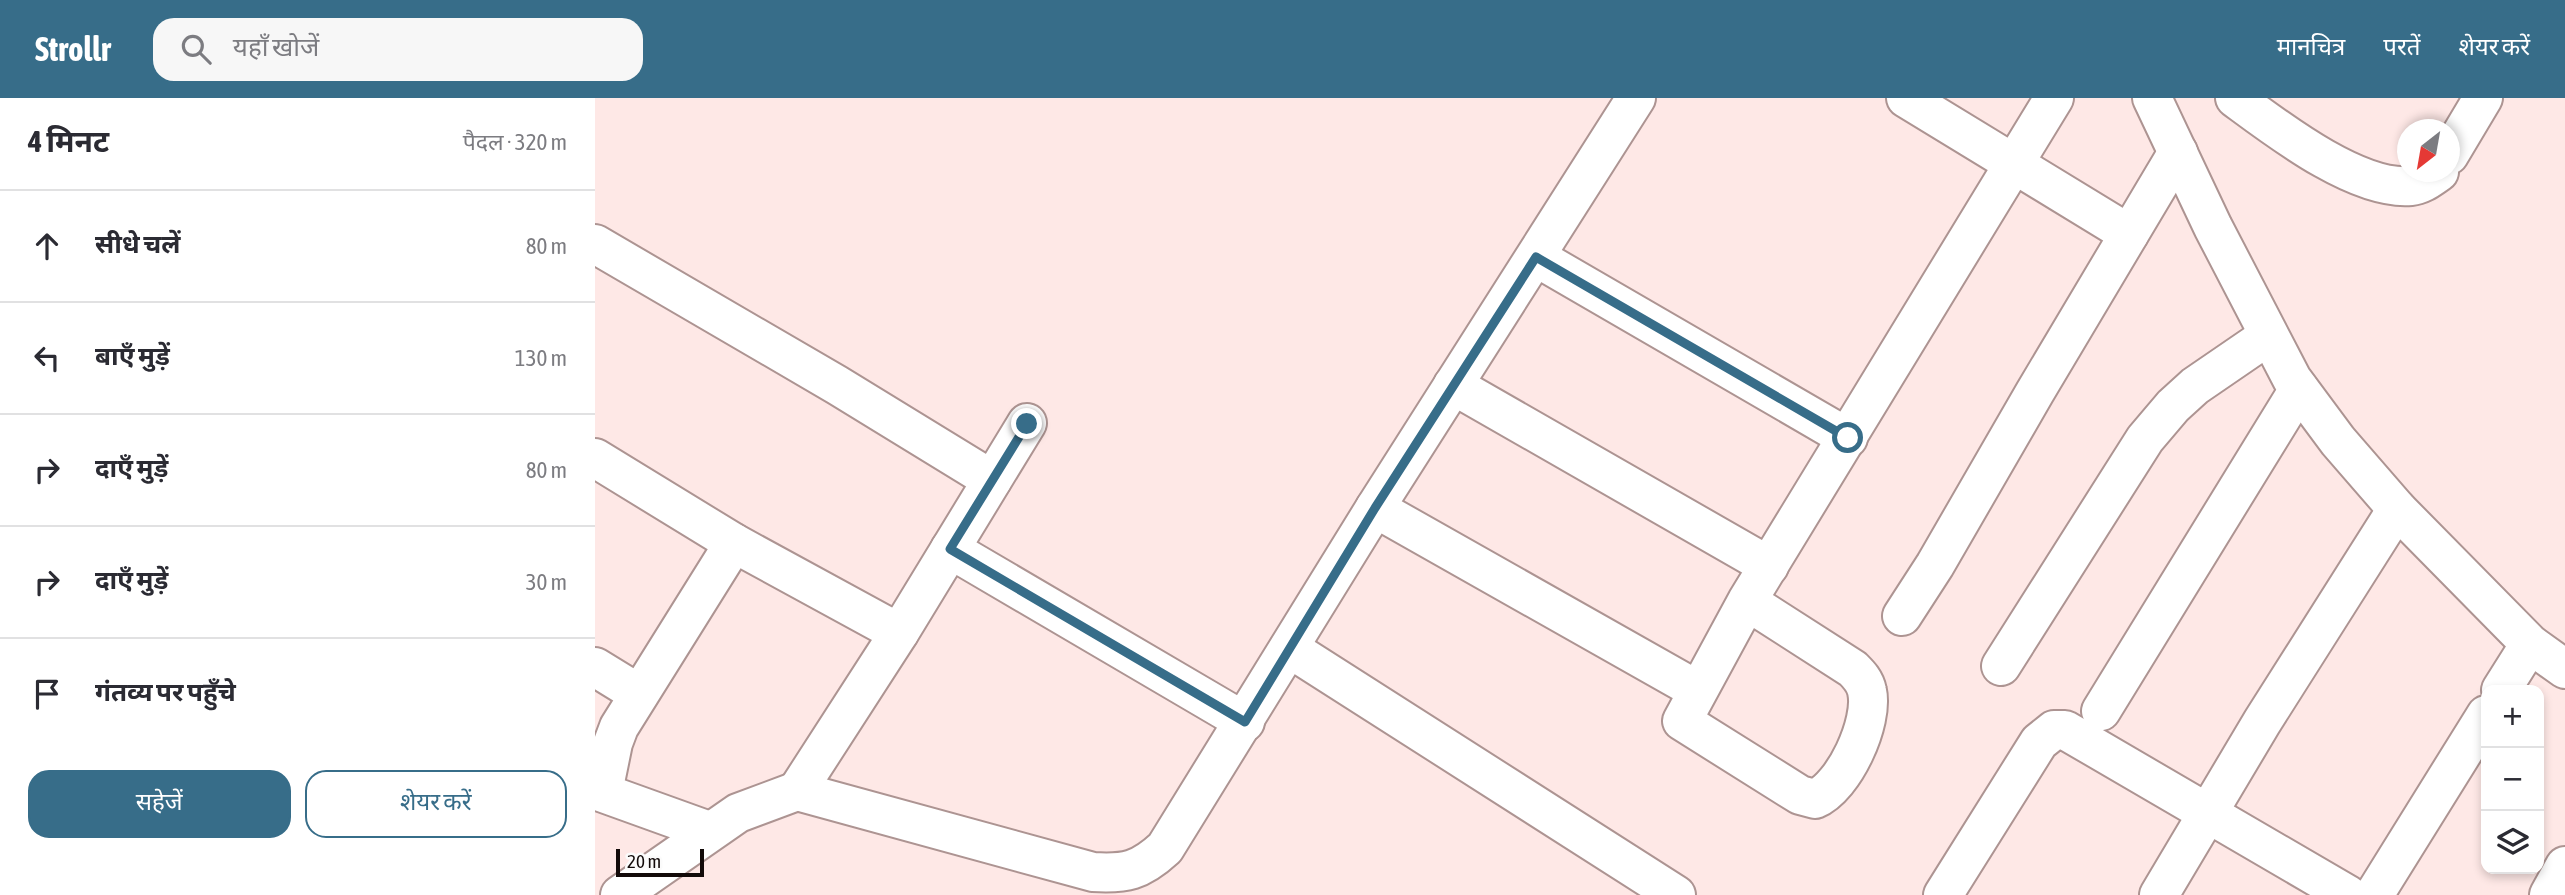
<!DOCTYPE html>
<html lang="hi">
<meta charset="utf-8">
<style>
body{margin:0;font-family:"Asap Condensed","Noto Sans Devanagari",sans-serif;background:#f7f7f7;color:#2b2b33}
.controls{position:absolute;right:21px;bottom:21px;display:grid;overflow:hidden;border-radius:14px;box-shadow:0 4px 10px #0003}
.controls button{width:63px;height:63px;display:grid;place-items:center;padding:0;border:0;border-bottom:2px solid #e1e1e2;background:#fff;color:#2b2b33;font:35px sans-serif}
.compass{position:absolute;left:1802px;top:21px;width:63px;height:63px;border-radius:50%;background:#fff;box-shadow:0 4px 10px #0003;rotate:211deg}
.scale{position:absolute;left:21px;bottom:18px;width:88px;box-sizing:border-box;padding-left:7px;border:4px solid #120a09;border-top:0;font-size:19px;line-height:24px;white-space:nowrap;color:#120a09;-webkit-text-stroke:5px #fbfbfb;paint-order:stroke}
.stop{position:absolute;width:21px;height:21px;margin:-16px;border:5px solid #376d89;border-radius:50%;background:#fff}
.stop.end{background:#376d89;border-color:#fff;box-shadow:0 2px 7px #0008}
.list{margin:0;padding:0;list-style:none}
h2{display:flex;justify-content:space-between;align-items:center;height:91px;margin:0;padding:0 28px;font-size:30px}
h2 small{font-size:23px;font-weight:400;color:#7c7c81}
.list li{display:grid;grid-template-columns:46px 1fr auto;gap:21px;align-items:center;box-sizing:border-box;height:112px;padding:0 28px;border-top:2px solid #e1e1e2}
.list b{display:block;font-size:26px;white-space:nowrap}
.list em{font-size:23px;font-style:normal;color:#7c7c81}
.actions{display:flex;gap:14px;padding:21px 28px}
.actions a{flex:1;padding:16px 0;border:2px solid #376d89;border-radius:21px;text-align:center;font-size:24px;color:#376d89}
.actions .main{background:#376d89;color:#fff}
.icon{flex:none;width:38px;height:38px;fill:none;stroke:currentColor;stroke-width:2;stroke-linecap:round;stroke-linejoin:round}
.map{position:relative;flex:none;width:1970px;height:797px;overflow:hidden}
header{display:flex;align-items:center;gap:42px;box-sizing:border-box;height:98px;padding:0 35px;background:#376d89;color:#fff}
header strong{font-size:33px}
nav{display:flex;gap:38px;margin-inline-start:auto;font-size:24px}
.search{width:490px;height:63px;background:#f7f7f7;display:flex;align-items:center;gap:18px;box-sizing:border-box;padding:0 24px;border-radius:21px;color:#7c7c81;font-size:26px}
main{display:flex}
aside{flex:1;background:#fff}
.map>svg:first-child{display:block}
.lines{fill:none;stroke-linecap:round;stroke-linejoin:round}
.minor-casing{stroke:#ad9492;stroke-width:42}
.minor{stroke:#fff;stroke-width:38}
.route{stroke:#376d89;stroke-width:9}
</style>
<header>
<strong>Strollr</strong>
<div class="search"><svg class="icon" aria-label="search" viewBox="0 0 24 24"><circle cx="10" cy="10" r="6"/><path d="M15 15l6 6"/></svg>यहाँ खोजें</div>
<nav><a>मानचित्र</a><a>परतें</a><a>शेयर करें</a></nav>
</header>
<main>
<aside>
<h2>4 मिनट<small>पैदल · 320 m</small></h2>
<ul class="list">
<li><svg class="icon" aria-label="ahead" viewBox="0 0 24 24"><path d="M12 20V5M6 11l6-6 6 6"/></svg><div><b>सीधे चलें</b></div><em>80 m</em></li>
<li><svg class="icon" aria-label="left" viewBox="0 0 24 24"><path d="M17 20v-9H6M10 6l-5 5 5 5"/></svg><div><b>बाएँ मुड़ें</b></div><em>130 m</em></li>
<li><svg class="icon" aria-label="right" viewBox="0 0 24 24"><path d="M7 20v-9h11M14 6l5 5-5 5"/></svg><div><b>दाएँ मुड़ें</b></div><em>80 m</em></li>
<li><svg class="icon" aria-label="right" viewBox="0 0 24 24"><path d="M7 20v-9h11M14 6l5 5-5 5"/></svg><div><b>दाएँ मुड़ें</b></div><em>30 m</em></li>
<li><svg class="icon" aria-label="arrive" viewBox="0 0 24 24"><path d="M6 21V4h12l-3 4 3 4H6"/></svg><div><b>गंतव्य पर पहुँचे</b></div></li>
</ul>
<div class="actions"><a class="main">सहेजें</a><a>शेयर करें</a></div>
</aside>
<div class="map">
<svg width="1970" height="797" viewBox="0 0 1970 797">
<rect width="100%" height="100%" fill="#fee8e6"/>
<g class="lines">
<g class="minor-casing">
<g id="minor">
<path d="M1311,0l223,136"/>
<path d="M1557,0l61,129 79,152 46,62 59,68 133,135 35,25"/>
<path d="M1640,0c42,31 122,93 176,88 11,-1 19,-8 28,-14"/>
<path d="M1854,57l34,-57"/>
<path d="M0,146l242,141 155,95"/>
<path d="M941,159l312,181"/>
<path d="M858,287l316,181"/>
<path d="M0,360l139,85 165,90"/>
<path d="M780,410l322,182"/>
<path d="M355,451l295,173"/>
<path d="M1152,503l106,68c6,6 12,12 14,22 7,31 -23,96 -52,108l-15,-4 -118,-74 65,-120 307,-503"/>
<path d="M1307,518l33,-51 100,-173 143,-240"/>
<path d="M694,550l387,247"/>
<path d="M1406,568l144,-227 28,-33 22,-20 73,-50"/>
<path d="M0,569l44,27"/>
<path d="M1906,592l29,-46"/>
<path d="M1506,613l198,-322"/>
<path d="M0,692l114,41"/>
<path d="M202,693l102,-158 128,-210"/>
<path d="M8,694l10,-49 6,-16 115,-184"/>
<path d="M25,797l118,-82 59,-22 296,81c33,2 47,-1 72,-24l210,-340 261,-410"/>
<path d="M1348,797l96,-153 15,-12h11l283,165"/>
<path d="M1564,797l103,-173 135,-213"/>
<path d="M1779,797l112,-180"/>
<path d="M1954,797l16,-29"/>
</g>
</g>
<use href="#minor" class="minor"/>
</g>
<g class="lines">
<path class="route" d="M432,326l-77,125 295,173 130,-214 161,-251 312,181"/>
</g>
</svg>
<div class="controls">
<button>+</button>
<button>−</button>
<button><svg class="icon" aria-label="layers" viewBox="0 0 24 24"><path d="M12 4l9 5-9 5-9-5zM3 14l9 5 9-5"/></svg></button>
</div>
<svg class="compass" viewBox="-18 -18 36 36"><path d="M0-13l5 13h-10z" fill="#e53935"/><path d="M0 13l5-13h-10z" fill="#7c7c81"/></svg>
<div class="scale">20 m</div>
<div class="stop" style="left:1253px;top:340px"></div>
<div class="stop end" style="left:432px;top:326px"></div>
</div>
</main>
